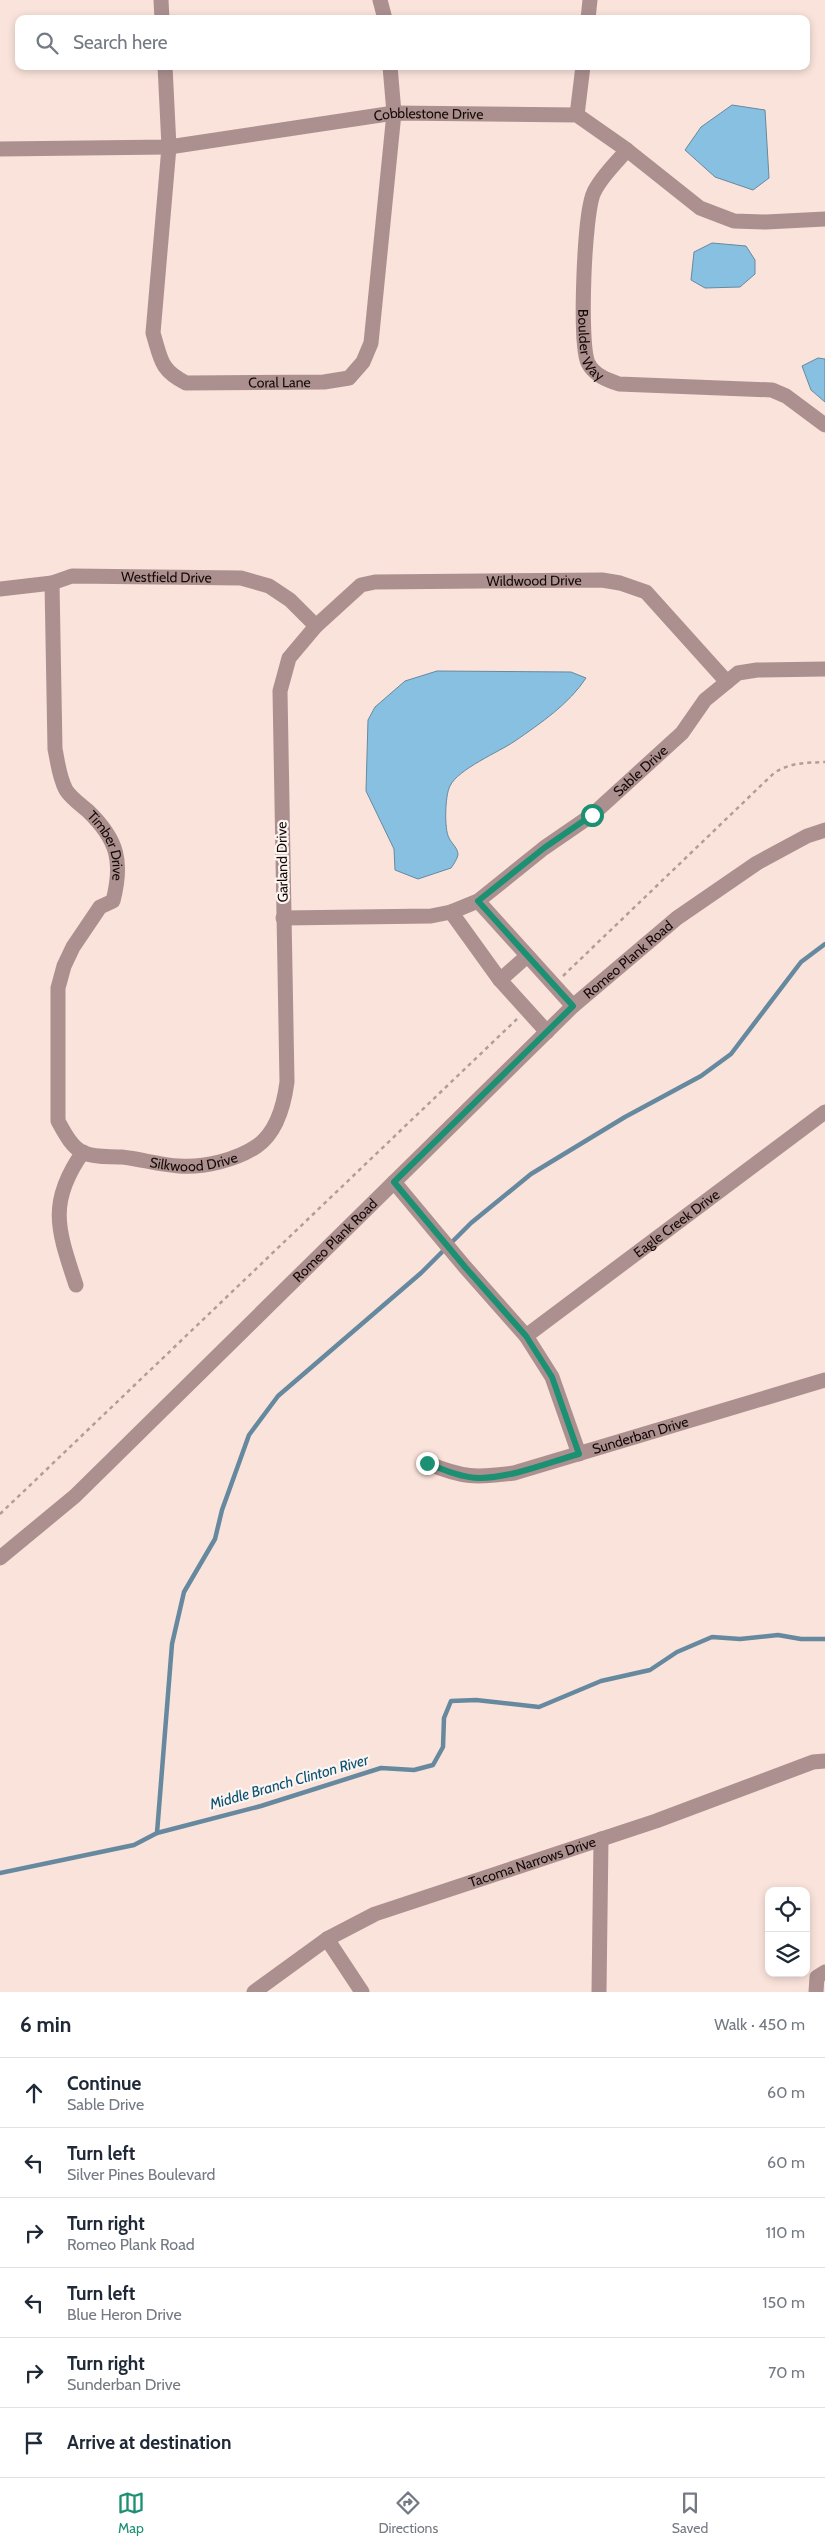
<!DOCTYPE html>
<meta charset="utf-8">
<style>
body{margin:0;font-family:Cabin,sans-serif;background:#f6f6f7;color:#1f2937}
.controls{position:absolute;right:15px;bottom:15px;display:grid;overflow:hidden;border-radius:10px;box-shadow:0 2px 8px #0003}
.controls button{width:45px;height:45px;display:grid;place-items:center;padding:0;border:0;border-bottom:1px solid #e0e1e3;background:#fff;color:#1f2937;font:25px sans-serif}
.stop{position:absolute;width:15px;height:15px;margin:-11px;border:4px solid #1c9072;border-radius:50%;background:#fff}
.stop.end{background:#1c9072;border-color:#fff;box-shadow:0 1px 5px #0008}
.list{margin:0;padding:0;list-style:none}
h2{display:flex;justify-content:space-between;align-items:center;height:65px;margin:0;padding:0 20px;font-size:21px}
h2 small{font-size:16px;font-weight:400;color:#747a83}
.list li{display:grid;grid-template-columns:32px 1fr auto;gap:15px;align-items:center;box-sizing:border-box;height:70px;padding:0 20px;border-top:1px solid #e0e1e3}
.list b{display:block;font-size:19px;white-space:nowrap}
.list p{margin:0;font-size:16px;white-space:nowrap;color:#747a83}
.list em{font-size:16px;font-style:normal;color:#747a83}
.icon{flex:none;width:28px;height:28px;fill:none;stroke:currentColor;stroke-width:2;stroke-linecap:round;stroke-linejoin:round}
.map{position:relative;flex:none;width:825px;height:1992px;overflow:hidden}
.search{position:absolute;background:#fff;box-shadow:0 2px 8px #0003;left:15px;right:15px;top:15px;height:55px;display:flex;align-items:center;gap:12px;box-sizing:border-box;padding:0 18px;border-radius:10px;color:#747a83;font-size:19px}
.sheet{height:485px;background:#fff}
nav{display:flex;justify-content:space-around;align-items:center;box-sizing:border-box;height:70px;border-top:1px solid #e0e1e3;background:#fff;font-size:14px;color:#747a83}
nav a{display:grid;justify-items:center;gap:2px}
nav .on{color:#1c9072}
.map>svg:first-child{display:block}
.water{fill:#88c0e1;stroke:#66899f}
.lines{fill:none;stroke-linecap:round;stroke-linejoin:round}
.stream{stroke:#66899f;stroke-width:4.5}
.path{stroke:#b29e97;stroke-width:2.5;stroke-dasharray:4 4;stroke-linecap:butt}
.minor{stroke:#ac9090;stroke-width:15}
.route{stroke:#1c9072;stroke-width:6}
.labels{text-anchor:middle;stroke-width:4.5;stroke-linejoin:round;paint-order:stroke}
.street-label{font-size:14px;fill:#150a06;stroke:#fcf4f1}
.water-label{font-size:15px;font-style:italic;fill:#0a5273;stroke:#fcf4f1}
</style>
<div class="map">
<svg width="825" height="1992" viewBox="0 0 825 1992">
<rect width="100%" height="100%" fill="#fae3da"/>
<g class="water">
<path d="M732,105l33,5 4,68 -16,12 -38,-13 -30,-27 16,-23z"/>
<path d="M712,243l34,3 9,14v14l-15,13 -35,1 -14,-8 3,-28z"/>
<path d="M818,358l7,1v43l-14,-12 -9,-24z"/>
<path d="M437,671l134,1 15,6c-17,26 -45,45 -71,63 -16,11 -57,28 -65,45 -5,9 -6,43 -1,52 3,6 9,10 9,17 -1,4 -4,9 -7,13l-33,11 -23,-9 -1,-21 -28,-58 2,-71 7,-13 30,-26z"/>
</g>
<g class="lines">
<g class="stream">
<path d="M157,1833l15,-189 12,-52 31,-53 7,-29 27,-75 29,-39 143,-123 50,-50 60,-49 94,-57 76,-41 30,-22 70,-92 24,-18"/>
<path d="M0,1873l134,-28 23,-12 104,-27 120,-38 33,2 19,-5 10,-18 1,-29 7,-17 25,-1 63,7 62,-26 49,-11 27,-18 35,-15 28,2 38,-4 23,4h24"/>
</g>
<g class="path">
<path d="M563,976l211,-203c17,-11 32,-10 51,-11"/>
<path d="M0,1514l517,-495"/>
</g>
<g class="minor">
<path d="M161,0l1,19"/>
<path d="M380,0l5,19"/>
<path d="M588,19l2,-19"/>
<path id="s1" d="M165,66l4,81 -16,186c8,26 7,37 33,50l138,-1 25,-4 14,-16 8,-19 23,-230 -4,-47"/>
<path d="M577,115l6,-49"/>
<path id="s2" d="M0,149l169,-2 225,-34 183,2 50,35 73,58 34,13 32,1 59,-3"/>
<path id="s3" d="M627,150c-11,13 -26,27 -33,42 -10,20 -15,151 -6,171 6,12 19,17 31,21l153,6 14,6 39,29"/>
<path id="s4" d="M52,583l3,166c3,14 4,28 11,41 5,8 15,15 22,21 30,29 35,51 25,90l-13,6 -27,40 -9,19 -6,22v133c6,11 14,27 26,32 12,5 26,3 38,4 19,2 38,8 57,9 24,2 58,-6 78,-20 20,-14 27,-41 30,-64l-7,-391 9,-33 27,-32 45,-41 14,-3 227,-2 18,3 26,9 81,90"/>
<path id="s5" d="M0,589l52,-6 20,-7 169,2 28,8 21,14 26,26"/>
<path d="M478,901l95,105"/>
<path d="M451,912l49,68 47,52"/>
<path id="s6" d="M283,918l148,-2 20,-4 27,-11 66,-53 48,-33 90,-82 23,-33 33,-27 19,-3 68,-1"/>
<path d="M500,980l26,-23"/>
<path d="M394,1182l71,85 61,69 26,41 27,77"/>
<path d="M76,1285c-18,-55 -29,-82 7,-133"/>
<path id="s7" d="M526,1336l299,-224"/>
<path id="s8" d="M427,1463c36,15 49,15 87,10l311,-93"/>
<path id="s9" d="M0,1558l75,-62 498,-490 104,-88 80,-55 50,-27 18,-6"/>
<path d="M327,1939l35,53"/>
<path id="s10" d="M254,1992l73,-53 48,-25 281,-93 157,-59 12,-1"/>
<path d="M599,1992l2,-153"/>
<path d="M816,1992l1,-15 8,-5"/>
</g>
</g>
<g class="lines">
<path class="route" d="M427,1463c17,7 35,15 53,15 34,-1 67,-15 99,-24l-27,-77 -26,-41 -61,-69 -71,-85 179,-176 -95,-105 66,-53 48,-33"/>
</g>
<g class="labels">
<g class="street-label">
<text dy="5" stroke="none"><textPath href="#s2" startOffset="431">Cobblestone Drive</textPath></text>
<text dy="5" stroke="none"><textPath href="#s3" startOffset="209">Boulder Way</textPath></text>
<text dy="5" stroke="none"><textPath href="#s1" startOffset="424">Coral Lane</textPath></text>
<text dy="5" stroke="none"><textPath href="#s5" startOffset="168">Westfield Drive</textPath></text>
<text dy="5" stroke="none"><textPath href="#s4" startOffset="1572">Wildwood Drive</textPath></text>
<text dy="5" stroke="none"><textPath href="#s6" startOffset="406">Sable Drive</textPath></text>
<text dy="5" stroke="none"><textPath href="#s4" startOffset="280">Timber Drive</textPath></text>
<text transform="translate(282 862) rotate(-91)" y="5">Garland Drive</text>
<text dy="5" stroke="none"><textPath href="#s9" startOffset="868">Romeo Plank Road</textPath></text>
<text dy="5" stroke="none"><textPath href="#s4" startOffset="731">Silkwood Drive</textPath></text>
<text dy="5" stroke="none"><textPath href="#s7" startOffset="188">Eagle Creek Drive</textPath></text>
<text dy="5" stroke="none"><textPath href="#s9" startOffset="462">Romeo Plank Road</textPath></text>
<text dy="5" stroke="none"><textPath href="#s8" startOffset="221">Sunderban Drive</textPath></text>
<text dy="5" stroke="none"><textPath href="#s10" startOffset="310">Tacoma Narrows Drive</textPath></text>
</g>
<g class="water-label">
<text transform="translate(289 1782) rotate(-16)" y="5">Middle Branch Clinton River</text>
</g>
</g>
</svg>
<div class="controls">
<button><svg class="icon" aria-label="locate" viewBox="0 0 24 24"><circle cx="12" cy="12" r="6"/><path d="M12 2v4M12 18v4M2 12h4M18 12h4"/></svg></button>
<button><svg class="icon" aria-label="layers" viewBox="0 0 24 24"><path d="M12 4l9 5-9 5-9-5zM3 14l9 5 9-5"/></svg></button>
</div>
<div class="stop" style="left:592px;top:815px"></div>
<div class="stop end" style="left:427px;top:1463px"></div>
<div class="search"><svg class="icon" aria-label="search" viewBox="0 0 24 24"><circle cx="10" cy="10" r="6"/><path d="M15 15l6 6"/></svg>Search here</div>
</div>
<section class="sheet">
<h2>6 min<small>Walk · 450 m</small></h2>
<ul class="list">
<li><svg class="icon" aria-label="ahead" viewBox="0 0 24 24"><path d="M12 20V5M6 11l6-6 6 6"/></svg><div><b>Continue</b><p>Sable Drive</p></div><em>60 m</em></li>
<li><svg class="icon" aria-label="left" viewBox="0 0 24 24"><path d="M17 20v-9H6M10 6l-5 5 5 5"/></svg><div><b>Turn left</b><p>Silver Pines Boulevard</p></div><em>60 m</em></li>
<li><svg class="icon" aria-label="right" viewBox="0 0 24 24"><path d="M7 20v-9h11M14 6l5 5-5 5"/></svg><div><b>Turn right</b><p>Romeo Plank Road</p></div><em>110 m</em></li>
<li><svg class="icon" aria-label="left" viewBox="0 0 24 24"><path d="M17 20v-9H6M10 6l-5 5 5 5"/></svg><div><b>Turn left</b><p>Blue Heron Drive</p></div><em>150 m</em></li>
<li><svg class="icon" aria-label="right" viewBox="0 0 24 24"><path d="M7 20v-9h11M14 6l5 5-5 5"/></svg><div><b>Turn right</b><p>Sunderban Drive</p></div><em>70 m</em></li>
<li><svg class="icon" aria-label="arrive" viewBox="0 0 24 24"><path d="M6 21V4h12l-3 4 3 4H6"/></svg><div><b>Arrive at destination</b></div></li>
</ul>
</section>
<nav>
<a class="on"><svg class="icon" aria-label="map" viewBox="0 0 24 24"><path d="M3 6l6-2 6 2 6-2v14l-6 2-6-2-6 2zM9 4v14M15 6v14"/></svg>Map</a>
<a><svg class="icon" aria-label="directions" viewBox="0 0 24 24"><path d="M12 3l9 9-9 9-9-9zM9 14v-3h6M13 9l2 2-2 2"/></svg>Directions</a>
<a><svg class="icon" aria-label="saved" viewBox="0 0 24 24"><path d="M7 4h10v16l-5-4-5 4z"/></svg>Saved</a>
</nav>
